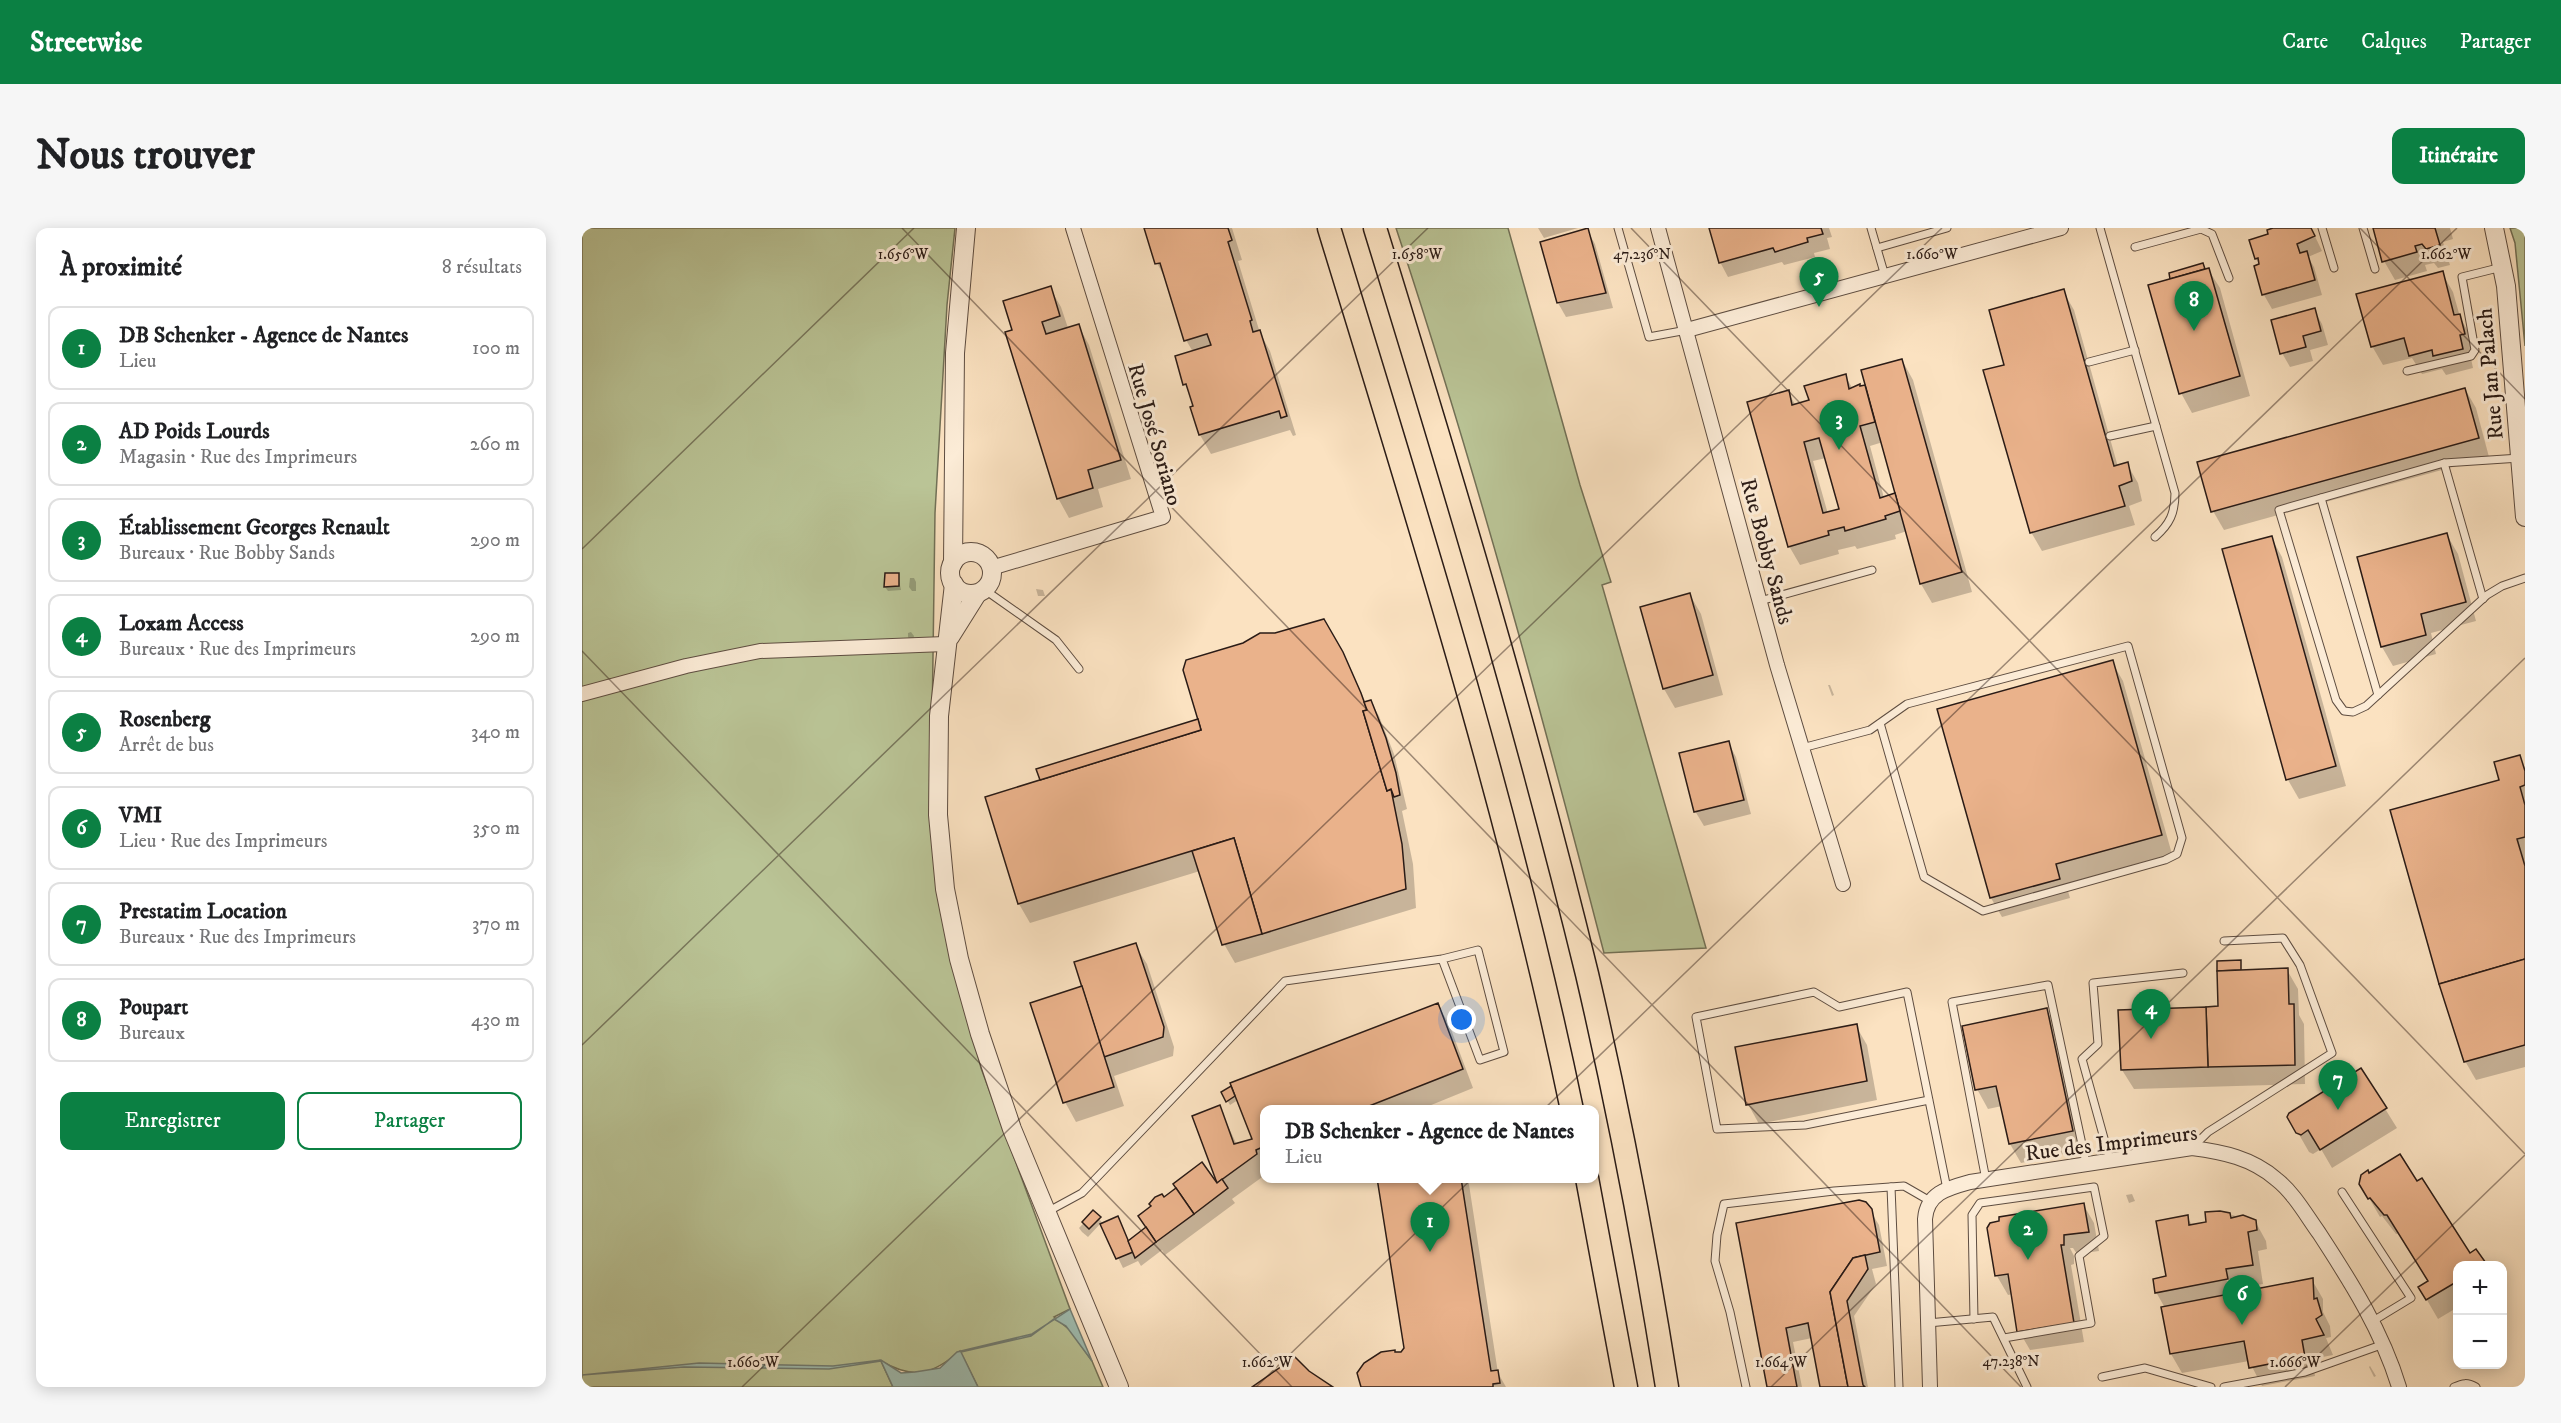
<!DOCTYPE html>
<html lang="fr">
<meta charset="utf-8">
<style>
body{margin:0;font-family:"IM FELL DW Pica",serif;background:#f6f6f6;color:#202124}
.controls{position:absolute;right:18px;bottom:18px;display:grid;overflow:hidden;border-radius:12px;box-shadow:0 3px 15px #0003}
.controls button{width:54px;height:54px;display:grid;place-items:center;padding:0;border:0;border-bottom:2px solid #e0e0e0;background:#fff;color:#202124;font:30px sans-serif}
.you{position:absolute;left:880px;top:792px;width:21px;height:21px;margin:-15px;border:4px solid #fff;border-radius:50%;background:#1a73e8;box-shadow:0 0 0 9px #1a73e833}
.badge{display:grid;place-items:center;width:39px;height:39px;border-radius:50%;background:#0b8043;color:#fff;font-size:20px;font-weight:700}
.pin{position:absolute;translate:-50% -50px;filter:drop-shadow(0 2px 3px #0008)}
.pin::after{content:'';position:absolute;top:32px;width:21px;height:18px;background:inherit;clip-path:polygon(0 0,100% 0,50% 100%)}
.popup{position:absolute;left:678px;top:877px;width:339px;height:78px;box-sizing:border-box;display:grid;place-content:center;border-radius:12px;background:#fff;filter:drop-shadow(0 2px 4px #0005);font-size:20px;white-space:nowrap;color:#757577}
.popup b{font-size:22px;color:#202124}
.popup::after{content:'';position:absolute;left:50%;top:100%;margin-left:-12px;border:12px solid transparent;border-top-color:#fff}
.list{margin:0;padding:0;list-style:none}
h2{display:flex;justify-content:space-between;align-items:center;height:78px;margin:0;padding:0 24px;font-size:26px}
h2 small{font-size:20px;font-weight:400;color:#757577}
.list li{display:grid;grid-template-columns:39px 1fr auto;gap:18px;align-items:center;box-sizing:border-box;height:84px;margin:0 12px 12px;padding:0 12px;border:2px solid #e0e0e0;border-radius:12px}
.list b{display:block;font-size:22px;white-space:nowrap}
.list p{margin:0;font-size:20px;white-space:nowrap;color:#757577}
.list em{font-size:20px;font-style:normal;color:#757577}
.actions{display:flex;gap:12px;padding:18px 24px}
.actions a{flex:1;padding:14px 0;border:2px solid #0b8043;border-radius:12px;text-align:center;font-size:21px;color:#0b8043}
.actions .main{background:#0b8043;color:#fff}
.map{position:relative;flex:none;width:1943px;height:1159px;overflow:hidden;border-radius:12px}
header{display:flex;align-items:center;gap:36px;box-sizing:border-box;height:84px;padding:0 30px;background:#0b8043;color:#fff}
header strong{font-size:28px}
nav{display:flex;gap:33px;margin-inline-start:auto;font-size:21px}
.intro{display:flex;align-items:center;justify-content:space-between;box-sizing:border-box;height:144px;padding:0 36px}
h1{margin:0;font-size:42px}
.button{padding:15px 27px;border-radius:12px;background:#0b8043;color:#fff;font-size:21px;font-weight:700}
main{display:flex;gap:36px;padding:0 36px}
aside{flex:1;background:#fff;border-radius:12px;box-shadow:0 3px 15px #0003}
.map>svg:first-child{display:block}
.green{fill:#bac496;stroke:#727056;stroke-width:1.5}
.water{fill:#9fbeb3;stroke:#707d74;stroke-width:1.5}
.shadow{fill:#0003;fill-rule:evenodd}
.building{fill:#eab28b;stroke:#2a1b16;stroke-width:1.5;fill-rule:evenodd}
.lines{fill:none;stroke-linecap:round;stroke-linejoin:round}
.service-casing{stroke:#5e4d41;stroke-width:9}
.minor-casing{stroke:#5e4d41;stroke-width:16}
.tertiary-casing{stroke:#5e4d41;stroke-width:20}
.trunk-casing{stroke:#2a1b16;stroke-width:25}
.service{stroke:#fcecd7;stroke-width:7}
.minor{stroke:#fcecd7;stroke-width:14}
.tertiary{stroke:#fcecd7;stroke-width:18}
.trunk{stroke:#fbe2c1;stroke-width:22}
.ticks{fill:none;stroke:#2a1b16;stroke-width:1.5;stroke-opacity:0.45}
.labels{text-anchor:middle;stroke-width:6;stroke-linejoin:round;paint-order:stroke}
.street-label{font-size:22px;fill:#2a1b16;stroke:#fcecd7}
.ticks-label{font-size:15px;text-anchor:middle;fill:#2a1b16;stroke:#fcecd7;stroke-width:6;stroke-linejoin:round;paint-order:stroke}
</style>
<header>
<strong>Streetwise</strong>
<nav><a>Carte</a><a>Calques</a><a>Partager</a></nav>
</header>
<div class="intro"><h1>Nous trouver</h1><a class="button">Itinéraire</a></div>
<main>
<aside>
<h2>À proximité<small>8 résultats</small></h2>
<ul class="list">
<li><span class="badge">1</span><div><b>DB Schenker - Agence de Nantes</b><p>Lieu</p></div><em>100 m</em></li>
<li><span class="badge">2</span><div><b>AD Poids Lourds</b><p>Magasin · Rue des Imprimeurs</p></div><em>260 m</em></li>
<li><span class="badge">3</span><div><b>Établissement Georges Renault</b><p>Bureaux · Rue Bobby Sands</p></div><em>290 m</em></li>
<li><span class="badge">4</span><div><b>Loxam Access</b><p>Bureaux · Rue des Imprimeurs</p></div><em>290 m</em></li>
<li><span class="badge">5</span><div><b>Rosenberg</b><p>Arrêt de bus</p></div><em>340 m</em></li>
<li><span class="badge">6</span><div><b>VMI</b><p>Lieu · Rue des Imprimeurs</p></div><em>350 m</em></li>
<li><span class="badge">7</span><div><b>Prestatim Location</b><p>Bureaux · Rue des Imprimeurs</p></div><em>370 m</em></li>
<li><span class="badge">8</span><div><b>Poupart</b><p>Bureaux</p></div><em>430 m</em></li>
</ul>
<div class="actions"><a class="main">Enregistrer</a><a>Partager</a></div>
</aside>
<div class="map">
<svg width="1943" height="1159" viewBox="0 0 1943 1159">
<rect width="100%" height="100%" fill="#fbe2c1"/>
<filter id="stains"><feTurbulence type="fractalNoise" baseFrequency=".00333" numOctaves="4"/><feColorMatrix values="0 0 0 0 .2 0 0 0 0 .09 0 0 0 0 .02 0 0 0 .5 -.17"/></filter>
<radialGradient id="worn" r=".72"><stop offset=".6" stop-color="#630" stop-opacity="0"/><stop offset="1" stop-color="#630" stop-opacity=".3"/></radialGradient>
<g class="green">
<path d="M0,0h373l-8,77 -12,208 -3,215 13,192 36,148 89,241 -16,8 17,14 21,30 11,26h-125l-18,-36c-28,24 -46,29 -79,10l12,26h-311z"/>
<path d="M814,0h112l72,257 31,97 -9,3 104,363 -102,5c-63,-243 -129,-486 -208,-725z"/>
<path d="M1928,0h15v118l-10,-103z"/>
</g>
<path class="water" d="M488,1081l22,52 -26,-35 -12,-7 -23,17 -70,16 17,35h-85l-12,-26 -52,8 -145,-2 -102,8 117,-12 134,3 48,-6 20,13 14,-1 25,-4 17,-16 75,-18z"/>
<g class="shadow">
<path d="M564,0h86l10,32 -4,1 22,72 10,18 26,84 -3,1 -3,-6 -79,24 -11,-19 -8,-27 3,-1 -3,-10 -7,-13 8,-32 -7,-12 -19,-58 -10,-19z"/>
<path d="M956,0h40l-34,10z"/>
<path d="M1128,0h119l3,9 -5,1 3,11 -16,4 1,4 -31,8 -2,-3 -54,15 -8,-15z"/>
<path d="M1700,0h29l11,23 -14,6 6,10 8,28 -50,14 -8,-14 -8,-28 4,-1 -4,-7 14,-24z"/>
<path d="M1792,0h76l3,11 -10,3 7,23 -12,3 -4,-5 -9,2 2,6 -32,9 -11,-19z"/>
<path d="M1005,2l8,14 18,64 -47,9 -8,-14 -17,-60z"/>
<path d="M1620,37l3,5 3,-1 12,19 30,108 -58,17 -11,-20 -9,-113z"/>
<path d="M1860,45l11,19 7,25 10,18 5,18 -5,1 3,14 -27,7 -4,-6 -20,5 -10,-16 -29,7 -11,-19z"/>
<path d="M468,60l11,19 7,21 10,-3 11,20 42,134 -33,10 5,18 -34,11 -11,-20 -44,-167z"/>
<path d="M1481,63l11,19 44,157 9,-3 11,19 4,18 -13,5 6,19 -93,26 -11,-19 -25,-166z"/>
<path d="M1732,82l8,14 6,21 -18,5 3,11 -23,6 -8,-14z"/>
<path d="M1320,132l11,20 59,212 -40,11 -11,-19 -14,-53 -12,4 1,4 -39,10 -2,-3 -17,4 1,4 -39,11 -11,-19 -1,-154 8,14 15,-4 34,-26 8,13 7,-1 7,-2zM1301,214l14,52 -13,4 -14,-52zM1244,230l15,52 -13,4 -15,-53z"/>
<path d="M1883,161l11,19 13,49 -265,73 -11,-19z"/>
<path d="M1865,307l11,19 18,67 -45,12 5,21 -43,12 -11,-19z"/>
<path d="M1689,309l11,20 64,229 -47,13 -11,-19 -64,-230z"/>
<path d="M316,347l3,15 -13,1 -3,-4z"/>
<path d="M328,350h4l2,4v9h-4l-3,-4z"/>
<path d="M454,361l7,1 2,6h-7z"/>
<path d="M1108,367l11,19 22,81 -48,13 -11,-19 -22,-81z"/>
<path d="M329,404l3,4 -1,5h-2l-3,-4v-4z"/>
<path d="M753,412l31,63 5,-1 8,14 15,38 13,55 -5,2 11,53 3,44 -181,55 -11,-19 -24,-73 -170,52 -11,-19 -32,-106 55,-17 155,-60z"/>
<path d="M1530,434l11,19 49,173 -106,30 4,14 -68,19 -11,-19z"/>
<path d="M1246,457h2l4,10 -2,1z"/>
<path d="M1146,514l8,15 15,57 -47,12 -9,-15z"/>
<path d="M1937,529l6,11v299l-49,13 -11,-19 36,-280z"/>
<path d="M553,717l12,19 27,83 -1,9 -59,20 10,30 -48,16 -11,-20 19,-115z"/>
<path d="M1658,734v16l47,-8 11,19 1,26 5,9 1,60 -171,5 -12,-19 98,-62z"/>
<path d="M856,777l11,19 24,64 -54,22h-154v65l-33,24 3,4 -70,52 -3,-5 -21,16 -3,-5 -15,7 -22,-45 -13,14 -6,-5 -3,-4 15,-16 9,12 26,19 18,-15 17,-29 56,-10 -1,-82 18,38 17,-5 -16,-40 -8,5 -7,-12 10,-6z"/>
<path d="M1464,782l12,19 25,121 -62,13 -11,-19 -8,-38 -14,3 -11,-20z"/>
<path d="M1274,798l11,19 10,55 -118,24 -11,-20z"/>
<path d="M1779,842l36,58 -65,40 -11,-19 -8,5 -4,-2 -20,-35z"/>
<path d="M797,950h89l30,195 8,14h-144l33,-34h6l4,-4z"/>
<path d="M1779,956l109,71 6,-4 9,15h-27v41l-20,12 -18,-31 10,-6 -30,-49 -4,1 -14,-18 -2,1z"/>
<path d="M1550,966l3,7 -6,2 -3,-8z"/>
<path d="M1271,973l13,3 13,21 8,41 -15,3 4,15 -22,32 14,71h-47l-9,-49 -19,4 9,45h-33l-32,-163z"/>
<path d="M1501,976l11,19 5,28 -22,3 -4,-6h-3l4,8v8l-3,1 13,77 -54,8 -11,-19 -6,-37 -5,1 -11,-19 -9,-48 13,-5z"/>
<path d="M1648,986l3,6 -1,-5 23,6 11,20 1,8 -9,2 5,33 -27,4 1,4 -12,-20 -2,2 12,20 77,-14 11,19v13l7,14 1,11 -5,1 7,17 -21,4 3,17 -53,10 -13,-25 -67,12 -11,-19 -8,-46h2l-9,-16 12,-15 19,-60 5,8 16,-2z"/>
<path d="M1788,1138l6,10 -2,1 -5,-10z"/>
</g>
<g class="building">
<path d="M562,0h84l4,12 -4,2 24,78 -2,1 3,11 7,-2 27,86 -6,2 -2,-7 -80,24 -9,-28 3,-1 -7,-22 -3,1 -8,-29 36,-11 -4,-11 -23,7 -24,-78 -5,1z"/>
<path d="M1006,0l18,65 -49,10 -17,-61z"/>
<path d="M1127,0h112l2,6 -16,4 1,4 -33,10 -2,-4 -54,15z"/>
<path d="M1691,0h38l4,8 -18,8 3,9 7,-2 8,29 -53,15 -8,-29 5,-2 -1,-6 -3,1 -6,-19 19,-6 -1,-4z"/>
<path d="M1791,0h62l5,17 -14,4 -4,-5 -7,2 2,6 -35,10z"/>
<path d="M1621,35l2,6 -35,10 -1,-6z"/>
<path d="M1627,40l31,108 -61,18 -31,-109z"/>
<path d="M1861,43l11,44 6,-1 5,20 -5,1 3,14 -30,7 -1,-6 -23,6 -5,-18 -33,9 -15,-53z"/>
<path d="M469,58l9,30 -18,6 4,12 33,-10 42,136 -33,10 5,18 -36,11 -52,-167 7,-2 -9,-29z"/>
<path d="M1482,61l50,177 14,-4 4,19 -13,5 6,20 -95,27 -47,-163 21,-5 -15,-55z"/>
<path d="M1733,80l6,23 -18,5 3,11 -26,7 -9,-34z"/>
<path d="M1320,131l60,213 -42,12 -59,-214z"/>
<path d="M1264,146l3,15 11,-5v2l5,-1 10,37 -15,4 20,72 15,-5 5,18 -15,5 1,3 -41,12 -1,-4 -16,4 1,4 -41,12 -41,-145 42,-12 3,15 17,-5 -5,-14zM1237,210l20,71 -16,4 -19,-71z"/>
<path d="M1883,160l14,50 -268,74 -14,-50z"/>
<path d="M1865,305l19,69 -45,12 5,21 -45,12 -24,-90z"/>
<path d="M1690,308l64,230 -50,14 -64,-231z"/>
<path d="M303,345h14v13l-15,1z"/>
<path d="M1108,365l23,82 -50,14 -23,-82z"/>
<path d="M742,391l19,33 18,41 6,17 -4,1 24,80 4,-2 11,55 4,45 -144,45 -28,-96 -216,66 -33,-107 216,-67 -18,-60 3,-10 57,-17 17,-10h15z"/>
<path d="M1531,432l49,175 -106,29 4,15 -70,19 -53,-189z"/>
<path d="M789,472l15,38 10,35 4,22 -6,2 -3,-8 -4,2 -24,-80 4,-1 -3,-8z"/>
<path d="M616,491l3,11 -161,50 -4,-11z"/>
<path d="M1147,513l15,59 -50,12 -15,-59z"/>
<path d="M1938,527l5,16v14l-5,2 5,18v32l-8,2 8,27v93l-86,25 -49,-174 109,-30 -5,-18z"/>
<path d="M652,610l28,96 -40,11 -30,-94z"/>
<path d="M554,715l28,84 -1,10 -59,20 -30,-95z"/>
<path d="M1943,731v86l-61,17 -25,-78z"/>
<path d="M1659,732v10l-24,1v-10z"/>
<path d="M1706,740l1,36h5l1,61 -87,2 -2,-60 12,-1 -1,-35z"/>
<path d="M500,758l32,101 -51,16 -33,-100z"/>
<path d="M856,775l25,66 -104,41h-94v36l-9,4 1,4 -40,29 -25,-67 28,-11 14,39 18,-5 -22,-56z"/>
<path d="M1624,779l2,60 -87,3 -3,-60z"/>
<path d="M1465,780l26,123 -64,13 -13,-58 -21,4 -13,-64z"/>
<path d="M1275,796l10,57 -121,24 -11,-58z"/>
<path d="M1779,840l26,40 -67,42 -12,-20 -7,5 -5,-2 -9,-16 2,-4z"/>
<path d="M649,858l4,10 -9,6 -5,-10z"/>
<path d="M1818,926l17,27 5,-3 48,75 6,-4 10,14 -4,3h-24v15l-32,19 -8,-13 10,-6 -41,-66h-3l-14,-17 -2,1 -9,-15 2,-9 7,-5 1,3z"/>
<path d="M620,934l15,21 5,-4 6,9 -34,26 -21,-30z"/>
<path d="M795,950h84l30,193 7,-1 2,13 -7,1v3h-132l-4,-14 7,-10 17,-11 14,-2v2h6l3,-4z"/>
<path d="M594,960l18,26 -38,28 -18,-26 13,-10 -2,-2 6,-7 7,-3 2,3z"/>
<path d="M1277,972l7,2 6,7 8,43 -27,6 -23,34 18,95h-28l-12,-64 -22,5 11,59h-30l-31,-164z"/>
<path d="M1502,975l5,29 -25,3v10h-3l13,78 -57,9 -9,-58 -13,2 -8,-48 3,-5 9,-2v-4z"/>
<path d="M511,982l8,7 -12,12 -7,-7z"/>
<path d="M1638,983l10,2 1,5 12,-3 13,5 1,10 -9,2 5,33 -27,4 2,10 -73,14 -2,-14 13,-3 -10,-55 32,-6 1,10 17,-3 -1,-10z"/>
<path d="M536,988l15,36 -17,7 -16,-35z"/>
<path d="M564,999l10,15 -21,16 -7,-17z"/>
<path d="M1283,1027l3,14 -21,32 16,84 2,2h-17l-18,-95 23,-34z"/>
<path d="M1731,1050l1,21 3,-1 5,17 -6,4 8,16 -22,5 3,17 -56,11 -5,-27 -74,13 -9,-47z"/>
<path d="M713,1129l14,14 24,16h-81z"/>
</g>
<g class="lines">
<g class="service-casing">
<g id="service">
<path d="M1036,0l31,109 38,-7"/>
<path d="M1289,0l14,48"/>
<path d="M1518,0l75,265c0,20 -5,31 -20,44"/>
<path d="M1740,0l12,40"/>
<path d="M1781,0l12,41"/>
<path d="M1553,19l66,-18 11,5 17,44"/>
<path d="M1295,20l70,-20"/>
<path d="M1507,134l46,-12"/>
<path d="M1825,143l64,-15 4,-6 -13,-73 40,-10"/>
<path d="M1528,208l46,-10"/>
<path d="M1938,230l-76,5 -165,47 57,190 8,11 9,1 13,-6 121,-111 15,-9 23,-8"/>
<path d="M1862,235l39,136"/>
<path d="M1739,270l57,197"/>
<path d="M403,362l71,50 23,29"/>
<path d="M1178,373l112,-31"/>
<path d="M1220,520l68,-18 37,-26 221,-58 54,192 -5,16 -12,6 -182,51 -59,-34 -44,-154"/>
<path d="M1347,872l-124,25 -88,4 -21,-112 118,-25 25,15 68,-15 40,197"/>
<path d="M1610,920l16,-16 124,-79 -32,-88 -17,-27 -59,3"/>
<path d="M1528,932l-28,-101 16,-15 -5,-61 90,-10"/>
<path d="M1404,952l-34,-178 96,-17 38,178"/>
<path d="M1309,959l8,200"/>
<path d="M1760,964l69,106 -38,23"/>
<path d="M465,984l35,-19 203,-212 157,-22 38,101 24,-8 -26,-102 -36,9"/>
<path d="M1392,1091l-2,-104 8,-12 114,-16 10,49 -25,20 12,67 -87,15"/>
<path d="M1346,1095l65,-6 34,70"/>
<path d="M1520,1149l43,-9 66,19"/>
<path d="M1164,1159l-16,-75 -15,-51 2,-26 7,-31 110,-13 70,-5 26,15"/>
<path d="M1642,1159l81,-15 79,-28"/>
<path d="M1872,1159c9,-4 13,-5 22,0"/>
</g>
</g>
<g class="minor-casing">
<g id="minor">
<path d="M1076,0l119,437 66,219"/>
<path d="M1105,102l374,-102"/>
<path d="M409,340l172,-51 -90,-289"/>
<path d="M0,466l104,-28 74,-15 185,-7"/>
<path d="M1348,1159l-5,-168c2,-26 23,-31 45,-37l222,-34c31,4 60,10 84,31 18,14 30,36 43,54 32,49 63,98 80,154"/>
</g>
</g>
<g class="tertiary-casing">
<g id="tertiary">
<path d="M1912,0l12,58 19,231"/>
<circle cx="389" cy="345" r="21"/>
<path d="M371,335l2,-210 11,-125"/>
<path d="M372,356l-15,132 -1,99 7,74 14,70 21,75 32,95 107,258"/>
<path d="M368,409l27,-43"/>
</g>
</g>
<g class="trunk-casing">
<g id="trunk">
<path d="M747,0c89,291 181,583 243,882"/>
<path d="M793,0c76,247 151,495 212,746 32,137 58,274 80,413"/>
<path d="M1005,950l39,209"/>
</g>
</g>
<use href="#service" class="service"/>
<use href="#minor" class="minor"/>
<use href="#tertiary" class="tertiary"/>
<use href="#trunk" class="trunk"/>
</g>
<path class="ticks" d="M320,0l1119,1159M1049,0l894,926M1778,0l165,171M0,321l332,-321M0,423l710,736M0,817l846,-817M160,1159l1200,-1159M674,1159l1201,-1159M1189,1159l754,-729M1703,1159l240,-232"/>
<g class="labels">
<g class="street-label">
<text transform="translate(1907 146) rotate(-95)" y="8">Rue Jan Palach</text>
<text transform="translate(574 206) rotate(74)" y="8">Rue José Soriano</text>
<text transform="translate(1186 323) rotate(75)" y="8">Rue Bobby Sands</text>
<text transform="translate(1529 914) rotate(-7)" y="8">Rue des Imprimeurs</text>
</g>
</g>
<g class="ticks-label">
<text x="321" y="31">1.656°W</text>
<text x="835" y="31">1.658°W</text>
<text x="1350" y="31">1.660°W</text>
<text x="1864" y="31">1.662°W</text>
<text x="1060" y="31">47.236°N</text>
<text x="1429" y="1138">47.238°N</text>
<text x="171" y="1139">1.660°W</text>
<text x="685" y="1139">1.662°W</text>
<text x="1199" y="1139">1.664°W</text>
<text x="1713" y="1139">1.666°W</text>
</g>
<rect width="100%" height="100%" filter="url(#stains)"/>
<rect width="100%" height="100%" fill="url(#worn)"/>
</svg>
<div class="controls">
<button>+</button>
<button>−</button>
</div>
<div class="you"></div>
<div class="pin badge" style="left:848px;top:1024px">1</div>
<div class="popup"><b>DB Schenker - Agence de Nantes</b>Lieu</div>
<div class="pin badge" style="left:1446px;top:1032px">2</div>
<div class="pin badge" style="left:1257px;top:222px">3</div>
<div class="pin badge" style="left:1569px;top:811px">4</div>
<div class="pin badge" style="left:1237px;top:79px">5</div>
<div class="pin badge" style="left:1660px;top:1097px">6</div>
<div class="pin badge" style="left:1756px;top:882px">7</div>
<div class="pin badge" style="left:1612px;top:103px">8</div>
</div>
</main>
